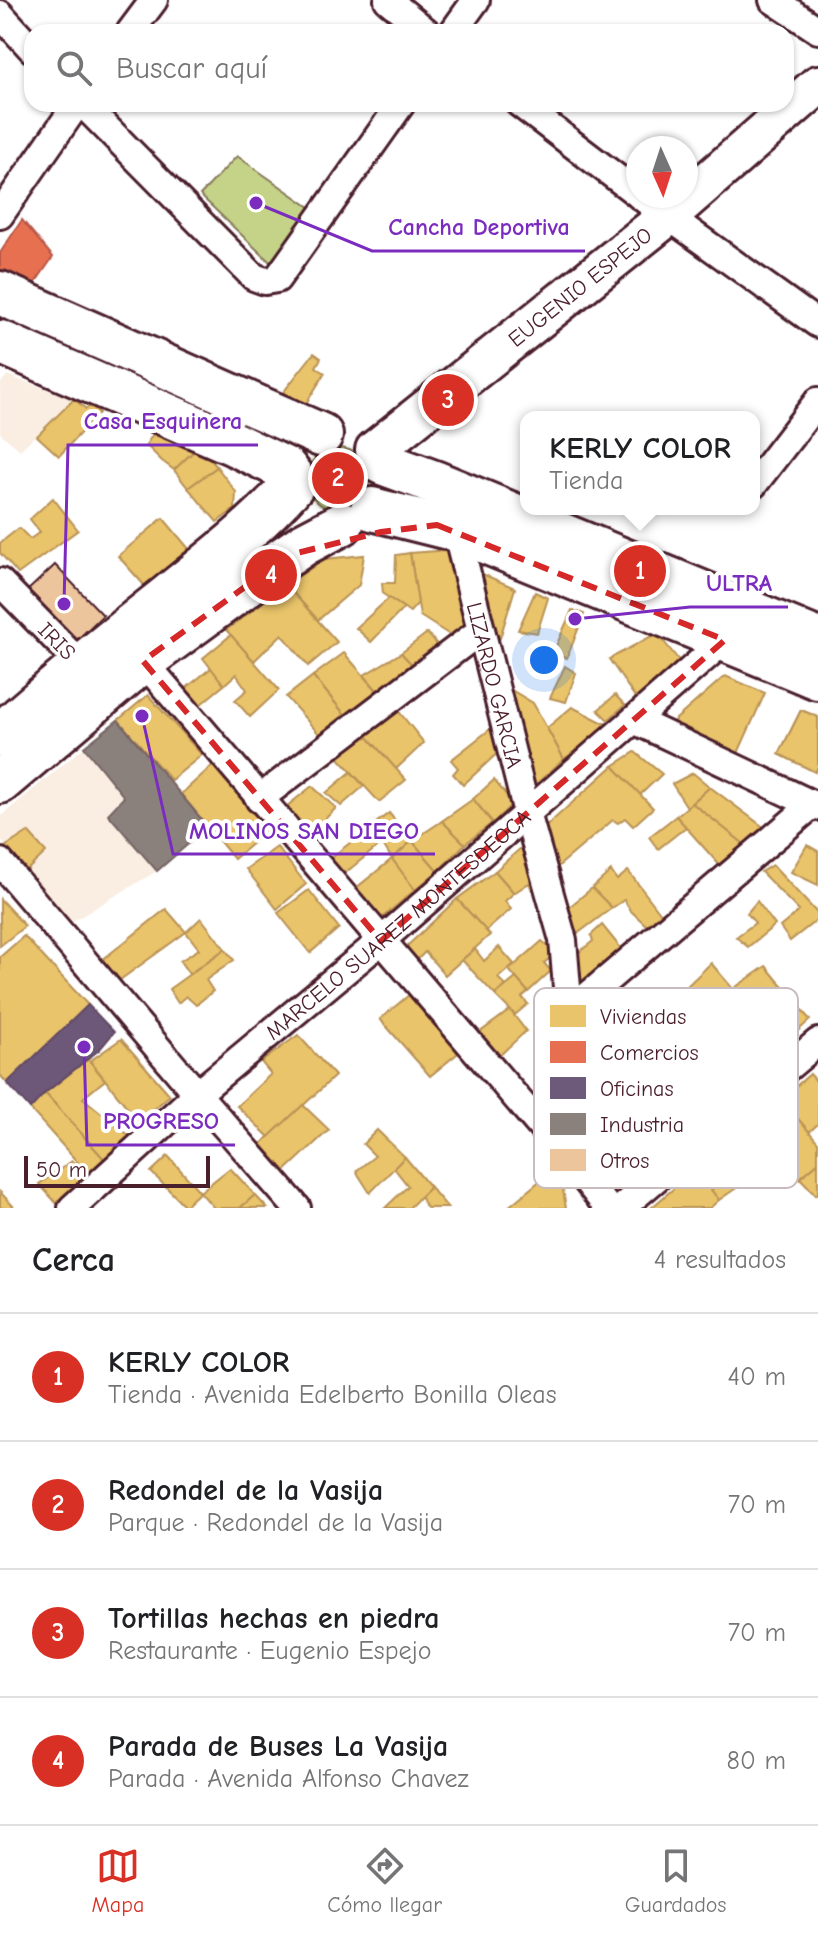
<!DOCTYPE html>
<html lang="es">
<meta charset="utf-8">
<style>
body{margin:0;font-family:"Comic Neue",sans-serif;background:#f2f2f2;color:#202124}
.compass{position:absolute;left:626px;top:136px;width:72px;height:72px;border-radius:50%;background:#fff;box-shadow:0 2px 6px #0004;rotate:177deg}
.scale{position:absolute;left:24px;bottom:20px;width:186px;box-sizing:border-box;padding-left:8px;border:4px solid #4a1f2b;border-top:0;font-size:22px;line-height:28px;white-space:nowrap;color:#4a1f2b;-webkit-text-stroke:6px #fff;paint-order:stroke}
.you{position:absolute;left:544px;top:660px;width:28px;height:28px;margin:-20px;border:6px solid #fff;border-radius:50%;background:#1a73e8;box-shadow:0 0 0 12px #1a73e833}
.badge{display:grid;place-items:center;width:52px;height:52px;border-radius:50%;background:#d93025;color:#fff;font-size:26px;font-weight:700}
.pin{position:absolute;translate:-50% -50%;border:4px solid #fff;box-shadow:0 2px 8px #0006}
.popup{position:absolute;left:520px;top:411px;width:240px;height:104px;box-sizing:border-box;display:grid;place-content:center;border-radius:16px;background:#fff;filter:drop-shadow(0 2px 6px #0005);font-size:26px;white-space:nowrap;color:#757577}
.popup b{font-size:30px;color:#202124}
.popup::after{content:'';position:absolute;left:50%;top:100%;margin-left:-16px;border:16px solid transparent;border-top-color:#fff}
.list{margin:0;padding:0;list-style:none}
h2{display:flex;justify-content:space-between;align-items:center;height:104px;margin:0;padding:0 32px;font-size:34px}
h2 small{font-size:26px;font-weight:400;color:#757577}
.list li{display:grid;grid-template-columns:52px 1fr auto;gap:24px;align-items:center;box-sizing:border-box;height:128px;padding:0 32px;border-top:2px solid #e0e0e0}
.list b{display:block;font-size:30px;white-space:nowrap}
.list p{margin:0;font-size:26px;white-space:nowrap;color:#757577}
.list em{font-size:26px;font-style:normal;color:#757577}
.icon{flex:none;width:44px;height:44px;fill:none;stroke:currentColor;stroke-width:2;stroke-linecap:round;stroke-linejoin:round}
.map{position:relative;flex:none;width:818px;height:1208px;overflow:hidden}
.search{position:absolute;background:#fff;box-shadow:0 2px 6px #0004;left:24px;right:24px;top:24px;height:88px;display:flex;align-items:center;gap:20px;box-sizing:border-box;padding:0 28px;border-radius:24px;color:#757577;font-size:30px}
.sheet{height:616px;background:#fff}
nav{display:flex;justify-content:space-around;align-items:center;box-sizing:border-box;height:112px;border-top:2px solid #e0e0e0;background:#fff;font-size:22px;color:#757577}
nav a{display:grid;justify-items:center;gap:4px}
nav .on{color:#d93025}
.map>svg:first-child{display:block}
.built{fill:#faeee2}
.green{fill:#c4d388;stroke:#87795a;stroke-width:2}
.homes{fill:#e9c46a;stroke:#b99257;stroke-width:2}
.shops{fill:#e76f51;stroke:#b85746;stroke-width:2}
.offices{fill:#6d597a;stroke:#624862;stroke-width:2}
.industry{fill:#8a817c;stroke:#776464;stroke-width:2}
.building{fill:#edc59d;stroke:#4a1f2b;stroke-width:2}
.lines{fill:none;stroke-linecap:round;stroke-linejoin:round}
.street-casing{stroke:#4a1f2b;stroke-width:32}
.secondary-casing{stroke:#4a1f2b;stroke-width:44}
.primary-casing{stroke:#4a1f2b;stroke-width:48}
.street{stroke:#fff;stroke-width:26}
.secondary{stroke:#fff;stroke-width:38}
.primary{stroke:#fff;stroke-width:42}
.marked{fill:none;stroke:#d62828;stroke-width:6;stroke-dasharray:16 10;stroke-linejoin:round}
.labels{text-anchor:middle;stroke-width:8;stroke-linejoin:round;paint-order:stroke}
.street-label{font-size:22px;fill:#4a1f2b;stroke:#fff}
.key{fill:#fff;stroke:#c9bcbf;stroke-width:2}
.key-label{font-size:22px;fill:#4a1f2b}
.leader{fill:none;stroke:#7b2cbf;stroke-width:3}
.callout-dot{fill:#7b2cbf;stroke:#fff;stroke-width:3}
.callout-label{font-size:24px;text-anchor:middle;font-weight:bold;fill:#7b2cbf;stroke:#fff;stroke-width:8;stroke-linejoin:round;paint-order:stroke}
</style>
<div class="map">
<svg width="818" height="1208" viewBox="0 0 818 1208">
<rect width="100%" height="100%" fill="#fff"/>
<filter id="ink" filterUnits="userSpaceOnUse"><feTurbulence type="fractalNoise" baseFrequency=".0125" numOctaves="2"/><feDisplacementMap in="SourceGraphic" scale="16" xChannelSelector="R" yChannelSelector="G"/><feConvolveMatrix kernelMatrix="1 2 1 2 8 2 1 2 1" color-interpolation-filters="sRGB"/></filter>
<g filter="url(#ink)">
<g class="built">
<path d="M7,375l67,24 -54,51 -20,-17v-49z"/>
<path d="M84,747l40,50 -16,18 49,56 -87,52 -70,-84v-22z"/>
</g>
<g class="green">
<path d="M237,156l77,54 -42,54 -72,-69z"/>
<circle cx="338" cy="479" r="31"/>
</g>
<g class="homes">
<path d="M314,353l7,5 -5,9 9,6 -20,32 -23,-11z"/>
<path d="M74,399l12,10 5,-4 8,8 -40,43 -22,-20z"/>
<path d="M153,434l27,8 16,7 -22,21 -12,-9 -16,-16z"/>
<path d="M196,449l12,7 9,11 -29,21 -14,-18z"/>
<path d="M217,467l19,25 -1,17 -18,13 -29,-34z"/>
<path d="M53,498l25,32 -60,44 -18,-21v-10l19,-15 11,11 10,-7 -10,-13z"/>
<path d="M163,518l26,31 -44,37 -27,-30z"/>
<path d="M450,550l15,77 -9,12 -36,-23 -10,-63z"/>
<path d="M410,553l8,50 -8,9 -27,-18 -1,-11h13l1,-28z"/>
<path d="M364,555l-5,30 -41,35 -32,-35 39,-26z"/>
<path d="M471,569l44,19 -15,50 -17,-8z"/>
<path d="M286,585l51,57 -29,24 -26,-32 -28,27 -28,-31z"/>
<path d="M535,592l13,6 -11,35 -19,-3z"/>
<path d="M389,598l15,10 -33,34 -15,-14z"/>
<path d="M572,610l12,4 -17,44 -15,-3z"/>
<path d="M427,633l14,16 -23,22 -17,-18z"/>
<path d="M657,633l24,30 -44,37 -28,-41z"/>
<path d="M231,635l48,55 -29,27 -15,-17 12,-10 -11,-16 -12,11 -21,-27z"/>
<path d="M344,653l38,43 -32,25 -37,-45z"/>
<path d="M401,653l17,18 -36,25 -18,-21z"/>
<path d="M565,666l11,7 -10,29 -16,-4z"/>
<path d="M211,668l13,17 -29,24 -15,-16z"/>
<path d="M313,676l37,45 -22,23 -42,-47z"/>
<path d="M725,676l40,17 -30,67 -67,-34z"/>
<path d="M498,682l35,21 31,56 -37,33z"/>
<path d="M148,695l54,60 -31,25 -53,-60z"/>
<path d="M615,695l10,10 -17,15 -10,-10z"/>
<path d="M572,707l38,19 -46,33 -17,-31z"/>
<path d="M397,709l27,34 -28,26 -32,-36z"/>
<path d="M801,710l17,7v46l-2,-1 -1,10 -36,-18z"/>
<path d="M801,710l17,7v50l-3,5 -36,-18z"/>
<path d="M494,726l9,22 -40,37 -10,-11 5,-6 -7,-8z"/>
<path d="M364,733l42,47 -27,22 -42,-46z"/>
<path d="M635,752l27,22 -22,21 -27,-29z"/>
<path d="M213,765l55,65 -34,29 -53,-65z"/>
<path d="M613,766l40,42 -20,18 -8,-8 -7,5 -5,-3 -59,50 -11,-41z"/>
<path d="M351,772l13,14 -23,20 -15,-13z"/>
<path d="M693,773l17,14 -23,20 -15,-23z"/>
<path d="M494,780l19,23 -20,20 -20,-24z"/>
<path d="M312,786l24,22 -29,29 -21,-30z"/>
<path d="M710,787l56,42 -17,19 -57,-45z"/>
<path d="M473,799l19,24 -27,21 -23,-23z"/>
<path d="M692,803l57,45 -26,21 -47,-53z"/>
<path d="M389,813l23,28 -20,18 -10,-16 -38,31 -15,-15z"/>
<path d="M676,816l10,11 -28,22 -9,-12z"/>
<path d="M442,821l23,23 -27,27 -26,-30z"/>
<path d="M28,832l18,20 -19,18 -22,-23z"/>
<path d="M412,841l26,30 -23,19 -23,-31z"/>
<path d="M807,845l11,6v34l-27,-13z"/>
<path d="M277,847l29,37 -29,25 -31,-40z"/>
<path d="M522,847l8,2 7,37 -5,4 -3,-7 -15,10 -19,-22z"/>
<path d="M392,859l23,31 -39,33 -26,-30z"/>
<path d="M772,865l46,49v5l-28,22 -10,-14 19,-16 -38,-39z"/>
<path d="M495,871l19,22 -9,8 6,8 -25,22 -29,-32z"/>
<path d="M611,871l6,9 11,-9 37,48 -14,11 -21,-20 -6,-10 -12,8 -20,-20z"/>
<path d="M592,888l20,20 -43,32 -1,-32z"/>
<path d="M309,890l30,38 -29,25 -32,-40z"/>
<path d="M0,899l25,27 -25,20z"/>
<path d="M457,899l33,36 -45,40 -20,-23 -9,9 -11,-13z"/>
<path d="M757,901l18,24 -27,22 -12,-10 19,-14 -8,-10z"/>
<path d="M166,909l20,23 -66,48 -18,-20z"/>
<path d="M201,918l24,31 -36,25 -9,-13 19,-12 -13,-17z"/>
<path d="M602,925l22,27 -46,37 -6,-31 21,-17 -2,-6z"/>
<path d="M24,936l64,69 -81,78 -7,-8v-118z"/>
<path d="M542,941l14,12 -12,10 7,8 -23,21 -19,-22z"/>
<path d="M499,947l15,17 -16,14 8,8 -11,9 -33,-35 13,-11 9,12z"/>
<path d="M225,949l9,11 -28,20 7,11 -17,14 -10,-9 -8,7 -9,-14z"/>
<path d="M711,963l22,26 -26,22 -23,-22z"/>
<path d="M766,966l44,54 -31,28 -46,-59z"/>
<path d="M516,978l12,14 -6,5 6,7 -13,11 -20,-20z"/>
<path d="M409,995l49,58 -28,23 -50,-57z"/>
<path d="M617,996l11,13 15,-13 12,13 -31,28 -24,-27z"/>
<path d="M742,1000l37,48 -53,43 -39,-44z"/>
<path d="M510,1010l16,21 -27,25 -20,-23z"/>
<path d="M298,1035l37,41 -66,61 -32,-31 34,-32 -10,-12z"/>
<path d="M121,1039l49,56 -31,27 -49,-61z"/>
<path d="M620,1045l11,11 -3,6 7,7 -54,48 -5,-42z"/>
<path d="M88,1059l17,21 -22,18 48,39 -27,22 -59,-66z"/>
<path d="M649,1060l53,57 -14,9 -32,-39 -18,16 -18,-21z"/>
<path d="M810,1074l8,9v41l-9,8 -28,-33z"/>
<path d="M620,1082l27,31 -15,12 -24,-32z"/>
<path d="M656,1087l32,39 -15,12 -35,-35z"/>
<path d="M45,1093l59,66 -16,15 -58,-65z"/>
<path d="M781,1099l37,43v21l-18,15 -45,-56z"/>
<path d="M599,1101l28,27 -40,35 -6,-46z"/>
<path d="M303,1105l26,25 -44,41 -24,-27z"/>
<path d="M656,1120l17,18 -17,16 -17,-18z"/>
<path d="M755,1122l25,32 -26,22 -28,-26v-7z"/>
<path d="M627,1128l29,26 -47,36 -22,-27z"/>
<path d="M377,1130l28,27 -35,36 -14,-22 19,-15 -12,-12z"/>
<path d="M726,1150l28,26 -35,24 -8,-10 22,-16 -17,-17z"/>
<path d="M168,1156l32,36 -15,14 -34,-34z"/>
<path d="M405,1157l25,30 -21,21h-24l23,-22 -14,-18z"/>
<path d="M72,1161l19,18 -31,28 -21,-23z"/>
<path d="M818,1163v30l-2,2 -16,-17z"/>
<path d="M559,1165l7,43h-59z"/>
<path d="M230,1168l25,27 -15,13h-26l-14,-16z"/>
<path d="M695,1170l24,30 -9,8h-59z"/>
<path d="M430,1187l18,21h-21l-7,-11z"/>
<path d="M0,1192l15,16h-15z"/>
<path d="M255,1195l12,13h-27z"/>
</g>
<path class="shops" d="M22,220l31,37 -20,29 -33,-14v-19z"/>
<path class="offices" d="M88,1005l26,27 -14,17 -55,44 -15,16 -23,-26z"/>
<path class="industry" d="M118,720l90,107 -51,44 -49,-57 16,-17 -40,-50z"/>
<path class="building" d="M55,565l48,50 -29,28 -49,-50z"/>
<g class="lines">
<g class="street-casing">
<g id="street">
<path d="M388,0l39,32"/>
<path d="M773,0l45,30"/>
<path d="M0,14l32,35"/>
<path d="M130,32l24,-32"/>
<path d="M453,32l23,-32"/>
<path d="M83,104l171,173 11,4 12,-2 124,-175"/>
<path d="M520,104l118,90"/>
<path d="M640,196l178,128"/>
<path d="M0,215l77,-111"/>
<path d="M754,484l64,-83"/>
<path id="s1" d="M456,530l71,283 36,127 6,72 9,158"/>
<path id="s2" d="M0,582l82,84"/>
<path d="M143,661l435,509 30,38"/>
<path d="M634,720l184,87"/>
<path d="M259,799l221,-168"/>
<path d="M0,862l197,232 100,114"/>
<path d="M569,1012l243,-207"/>
<path id="s3" d="M72,1208l125,-114 184,-153 344,-301"/>
<path d="M621,1208l197,-166"/>
</g>
</g>
<g class="secondary-casing">
<g id="secondary">
<path id="s4" d="M375,450l292,-233 151,-132"/>
</g>
</g>
<g class="primary-casing">
<g id="primary">
<path d="M0,293l321,142"/>
<path d="M0,342l234,102 52,25 6,8"/>
<path d="M382,463l52,19 384,158"/>
<path d="M372,509l84,21 362,148"/>
<path d="M0,735c55,-49 112,-95 169,-140 43,-35 87,-68 124,-110"/>
<path d="M0,782l143,-121 135,-99 26,-18 38,-20"/>
</g>
</g>
<use href="#street" class="street"/>
<use href="#secondary" class="secondary"/>
<use href="#primary" class="primary"/>
</g>
</g>
<path class="marked" d="M437,525l288,115 -344,301 -238,-280 146,-106 92,-23z"/>
<g class="labels">
<g class="street-label">
<text dy="8" stroke="none"><textPath href="#s4" startOffset="262">EUGENIO ESPEJO</textPath></text>
<text dy="8" stroke="none"><textPath href="#s2" startOffset="82">IRIS</textPath></text>
<text dy="8" stroke="none"><textPath href="#s1" startOffset="160">LIZARDO GARCIA</textPath></text>
<text dy="8" stroke="none"><textPath href="#s3" startOffset="432">MARCELO SUAREZ MONTESDEOCA</textPath></text>
</g>
</g>
<rect x="534" y="988" width="264" height="200" rx="12" class="key"/>
<rect x="550" y="1005" width="36" height="22" fill="#e9c46a"/>
<rect x="550" y="1041" width="36" height="22" fill="#e76f51"/>
<rect x="550" y="1077" width="36" height="22" fill="#6d597a"/>
<rect x="550" y="1113" width="36" height="22" fill="#8a817c"/>
<rect x="550" y="1149" width="36" height="22" fill="#edc59d"/>
<g class="key-label">
<text x="600" y="1024">Viviendas</text>
<text x="600" y="1060">Comercios</text>
<text x="600" y="1096">Oficinas</text>
<text x="600" y="1132">Industria</text>
<text x="600" y="1168">Otros</text>
</g>
<path class="leader" d="M256 203L372 251H585M64 604L68 445H258M575 619L690 607H788M142 716L173 854H435M84 1047L87 1145H235"/>
<g class="callout-dot">
<circle cx="256" cy="203" r="8"/>
<circle cx="64" cy="604" r="8"/>
<circle cx="575" cy="619" r="8"/>
<circle cx="142" cy="716" r="8"/>
<circle cx="84" cy="1047" r="8"/>
</g>
<g class="callout-label">
<text x="479" y="235">Cancha Deportiva</text>
<text x="163" y="429">Casa Esquinera</text>
<text x="739" y="591">ULTRA</text>
<text x="304" y="839">MOLINOS SAN DIEGO</text>
<text x="161" y="1129">PROGRESO</text>
</g>
</svg>
<svg class="compass" viewBox="-18 -18 36 36"><path d="M0-13l5 13h-10z" fill="#e53935"/><path d="M0 13l5-13h-10z" fill="#757577"/></svg>
<div class="scale">50 m</div>
<div class="you"></div>
<div class="pin badge" style="left:640px;top:571px">1</div>
<div class="popup"><b>KERLY COLOR</b>Tienda</div>
<div class="pin badge" style="left:338px;top:478px">2</div>
<div class="pin badge" style="left:448px;top:400px">3</div>
<div class="pin badge" style="left:271px;top:575px">4</div>
<div class="search"><svg class="icon" aria-label="search" viewBox="0 0 24 24"><circle cx="10" cy="10" r="6"/><path d="M15 15l6 6"/></svg>Buscar aquí</div>
</div>
<section class="sheet">
<h2>Cerca<small>4 resultados</small></h2>
<ul class="list">
<li><span class="badge">1</span><div><b>KERLY COLOR</b><p>Tienda · Avenida Edelberto Bonilla Oleas</p></div><em>40 m</em></li>
<li><span class="badge">2</span><div><b>Redondel de la Vasija</b><p>Parque · Redondel de la Vasija</p></div><em>70 m</em></li>
<li><span class="badge">3</span><div><b>Tortillas hechas en piedra</b><p>Restaurante · Eugenio Espejo</p></div><em>70 m</em></li>
<li><span class="badge">4</span><div><b>Parada de Buses La Vasija</b><p>Parada · Avenida Alfonso Chavez</p></div><em>80 m</em></li>
</ul>
</section>
<nav>
<a class="on"><svg class="icon" aria-label="map" viewBox="0 0 24 24"><path d="M3 6l6-2 6 2 6-2v14l-6 2-6-2-6 2zM9 4v14M15 6v14"/></svg>Mapa</a>
<a><svg class="icon" aria-label="directions" viewBox="0 0 24 24"><path d="M12 3l9 9-9 9-9-9zM9 14v-3h6M13 9l2 2-2 2"/></svg>Cómo llegar</a>
<a><svg class="icon" aria-label="saved" viewBox="0 0 24 24"><path d="M7 4h10v16l-5-4-5 4z"/></svg>Guardados</a>
</nav>
